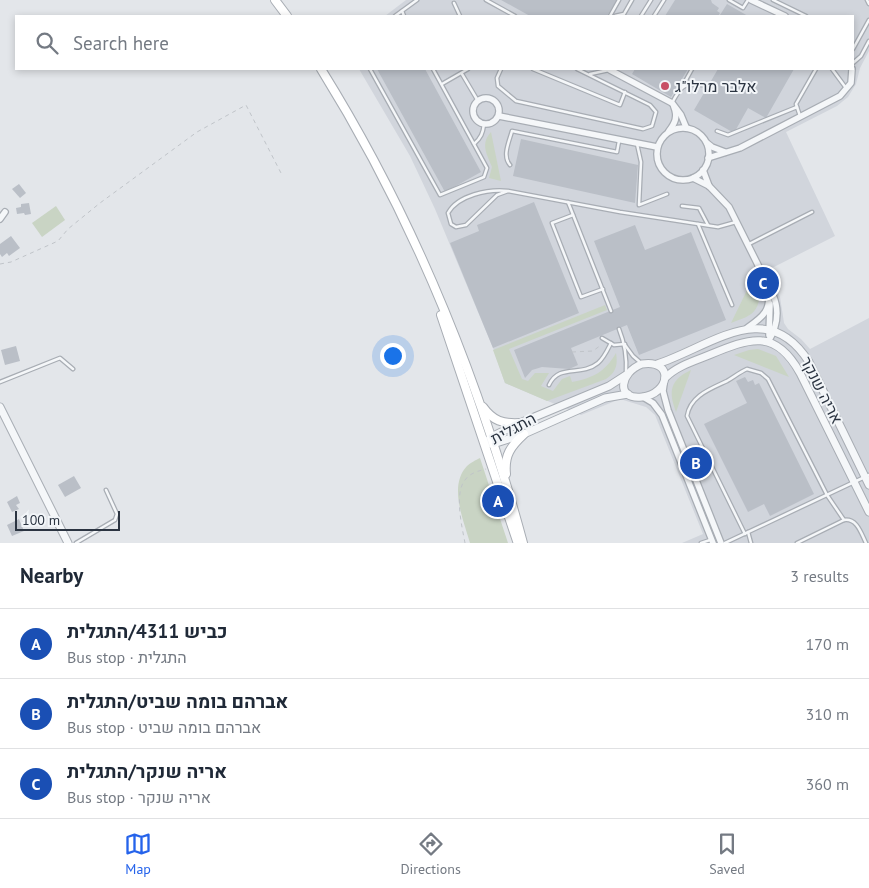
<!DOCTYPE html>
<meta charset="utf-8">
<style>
body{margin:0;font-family:"PT Sans",Heebo,sans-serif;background:#f2f2f3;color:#1f2937}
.scale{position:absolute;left:15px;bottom:12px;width:105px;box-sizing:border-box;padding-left:5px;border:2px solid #2b3441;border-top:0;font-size:14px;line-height:18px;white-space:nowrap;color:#2b3441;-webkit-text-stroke:4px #f2f5f8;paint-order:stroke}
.you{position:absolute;left:392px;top:355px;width:18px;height:18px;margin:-12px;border:4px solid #fff;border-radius:50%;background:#1a73e8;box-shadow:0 0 0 8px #1a73e833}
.badge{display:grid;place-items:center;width:32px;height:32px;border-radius:50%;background:#2563eb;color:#fff;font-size:16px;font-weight:700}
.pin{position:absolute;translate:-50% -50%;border:2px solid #fff;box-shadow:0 1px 5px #0006}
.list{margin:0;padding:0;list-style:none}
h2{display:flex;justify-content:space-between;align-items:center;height:65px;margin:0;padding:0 20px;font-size:21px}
h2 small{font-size:16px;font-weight:400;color:#747a83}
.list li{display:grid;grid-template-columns:32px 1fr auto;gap:15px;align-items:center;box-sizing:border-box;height:70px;padding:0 20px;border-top:1px solid #e0e1e3}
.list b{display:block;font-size:19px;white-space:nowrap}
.list p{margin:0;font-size:16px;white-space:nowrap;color:#747a83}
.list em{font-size:16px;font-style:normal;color:#747a83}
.icon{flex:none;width:28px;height:28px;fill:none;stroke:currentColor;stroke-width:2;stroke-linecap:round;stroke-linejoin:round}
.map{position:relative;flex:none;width:869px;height:543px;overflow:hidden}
.search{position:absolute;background:#fff;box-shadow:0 2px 8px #0003;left:15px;right:15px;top:15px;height:55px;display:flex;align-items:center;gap:12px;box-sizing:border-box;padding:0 18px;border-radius:0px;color:#747a83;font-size:19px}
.sheet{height:275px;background:#fff}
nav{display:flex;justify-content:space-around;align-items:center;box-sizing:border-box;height:70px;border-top:1px solid #e0e1e3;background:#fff;font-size:14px;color:#747a83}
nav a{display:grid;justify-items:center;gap:2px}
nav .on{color:#2563eb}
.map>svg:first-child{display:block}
.built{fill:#d1d5dc}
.green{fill:#c9d4c4}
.building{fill:#babfc7}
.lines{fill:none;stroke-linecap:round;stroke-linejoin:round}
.service-casing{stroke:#a8adb4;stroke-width:5}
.minor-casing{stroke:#a8adb4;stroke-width:8}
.tertiary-casing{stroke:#a8adb4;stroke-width:9}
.secondary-casing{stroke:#a8adb4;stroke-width:10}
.path{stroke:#c0c4c9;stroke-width:1;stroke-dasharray:4 4;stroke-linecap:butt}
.service{stroke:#f5f7f9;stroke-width:2.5}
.minor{stroke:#f5f7f9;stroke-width:5.5}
.tertiary{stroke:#f5f7f9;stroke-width:7}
.secondary{stroke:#fff;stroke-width:8}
.poi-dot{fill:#c84f65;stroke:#f2f5f8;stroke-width:2}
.labels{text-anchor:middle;stroke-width:4;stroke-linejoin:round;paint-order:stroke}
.poi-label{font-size:16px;fill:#2b3441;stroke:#f2f5f8;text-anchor:start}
.street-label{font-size:16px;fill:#2b3441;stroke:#f2f5f8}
</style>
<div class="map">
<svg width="869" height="543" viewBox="0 0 869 543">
<rect width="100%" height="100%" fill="#e3e6ea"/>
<path class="built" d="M406,0h463v51l-9,17 -4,16 -8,13 -11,9 -51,26 49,104 -67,34 12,27 4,26 4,6 13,10 9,10 59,-31v225h-187l21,-9 -48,-119 -9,-8 -26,-8 -39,16 -76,-32 -12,-35 -58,-139 -25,-53 -51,-87h494v-53h-468z"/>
<g class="green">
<path d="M491,132l10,49 -12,-3 3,-11c-5,-13 -12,-23 -1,-35z"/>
<path d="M56,206l9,14 -23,17 -10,-14z"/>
<path d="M752,280l8,14c-2,21 -11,22 -29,29z"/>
<path d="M605,305l2,5 -98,39 13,30 6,2 7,-8h14l-8,13 12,5 9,-12 8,-3 2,6c21,-4 33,-10 44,-29 2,12 0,19 -10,26l-59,22 -42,-18 -12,-33z"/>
<path d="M758,349l18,7 13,21 -55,-22 15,-5z"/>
<path d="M691,370l-15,42c-8,-21 -6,-32 15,-42z"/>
<path d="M480,458l28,85h-38c-6,-22 -22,-57 -3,-77 3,-3 9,-6 13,-8z"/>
</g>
<g class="building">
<path d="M501,0h116l-10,16h-77z"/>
<path d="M675,0h36l1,3 7,5 -2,3 3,2 -2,3h-53z"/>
<path d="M727,4l21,12 -28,-1z"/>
<path d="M377,69h48l56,103 -36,20z"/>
<path d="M635,69h53l-17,28 -39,-23z"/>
<path d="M718,69h76l-28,49 -18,-10 -14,25 -40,-23z"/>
<path d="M521,139l117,26 -3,38 -122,-27z"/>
<path d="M19,184l7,9 -6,5 -8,-9z"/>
<path d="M534,202l45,111 -86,35 -43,-105 29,-12 -2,-6z"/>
<path d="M29,203l2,11 -6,1 -1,-2 -7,1 -1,-6 5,-1v-3z"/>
<path d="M635,225l10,25 46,-18 35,88 -87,35 -12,-30 -56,23 7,17 -9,4 -27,-2 -10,3 -7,8 -11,-28 106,-43 -26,-66z"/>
<path d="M11,236l9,12 -11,8 -2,-3 -5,4 -2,-3v-10z"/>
<path d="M16,346l4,15 -15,4 -4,-15z"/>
<path d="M745,377l3,5 5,-2 2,5 4,-2 55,111 -44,22 -6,-12 -16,8 -44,-88 43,-21 -11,-22z"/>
<path d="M74,476l7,12 -16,9 -7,-12z"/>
<path d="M17,496l3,7 -4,2 3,4 -7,3 -5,-10z"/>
<path d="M19,519l5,12 -12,5 -5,-11z"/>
</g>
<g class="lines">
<g class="service-casing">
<g id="service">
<path d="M486,0l29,16"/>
<path d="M729,0l14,8 5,-8"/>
<path d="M773,0l33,16"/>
<path d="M867,0l2,4"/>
<path d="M454,3l6,13"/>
<path d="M402,11l2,5"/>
<path d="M395,16l22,-16"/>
<path d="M610,16l9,-16"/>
<path d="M615,16l9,-2 8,-14"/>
<path d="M641,16l10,-16"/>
<path d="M654,16l10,-16"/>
<path d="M853,49l16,-29"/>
<path d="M853,63l8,-7 8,-15"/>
<path d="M370,69l70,126 44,-18 3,-9 -54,-99"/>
<path d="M501,69l-4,9 1,8 18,15 127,28 9,-3 4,-14 -6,-7 -73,-36"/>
<path d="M533,69l87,36 5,-13"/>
<path d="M832,69l14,19"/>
<path d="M462,74l16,27"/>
<path d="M590,74l19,-4"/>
<path d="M442,84l26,-15"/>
<path d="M682,87l10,-18"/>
<path d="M672,103c9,-17 11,-20 31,-18"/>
<path d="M800,116l-4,-12 20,-35"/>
<path d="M717,131l11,4 69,-28"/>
<path d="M474,144c7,-6 9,-11 10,-20"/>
<path d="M637,144l4,18 -2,43 28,-11"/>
<path d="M510,165c-8,-9 -1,-23 2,-34l105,21 2,-11"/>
<path d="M508,191l-11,4 -31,30 -10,2 -5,-3 -3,-11c10,-18 40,-24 60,-22l112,21 98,15 18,-5"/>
<path d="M568,202l43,109"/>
<path d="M682,206l17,2 9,17"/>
<path d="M573,215l-21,8 29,74 22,-8"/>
<path d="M698,224l34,81"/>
<path d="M749,244l63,-32"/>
<path d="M619,329c6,15 8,28 7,44"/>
<path d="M602,338l12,7 11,-1"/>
<path d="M625,345l8,11 8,7"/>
<path d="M0,382l60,-24 13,11"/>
<path d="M549,385c10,-22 32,-8 49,-22 6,-5 9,-12 13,-20"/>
<path d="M748,532l3,11"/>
<path d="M745,534l-58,-118c3,-20 23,-27 40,-35 7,-4 13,-9 20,-12l14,4 7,6 59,116 17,25c13,-2 17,13 22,23"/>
<path d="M76,543l39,-23 2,-6 -11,-24"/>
<path d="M701,543l9,-3"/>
<path d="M725,543l144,-68"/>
<path d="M797,543l47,-23"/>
</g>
</g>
<g class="minor-casing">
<g id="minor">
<path d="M751,0l34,16"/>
<path d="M610,70l62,33 9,12 5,12"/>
<circle cx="486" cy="111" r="13"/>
<path d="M499,116l158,31"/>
<circle cx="683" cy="154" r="26"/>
<path d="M669,131c6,-8 9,-14 5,-24"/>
<path d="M707,143l5,4 13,5"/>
<path d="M708,158l32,-10 100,-52 11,-13 1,-14"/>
<path d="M703,170l6,16"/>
<path d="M693,178l16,8 20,21 44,88c7,16 4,32 -5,47"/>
<path d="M0,219l5,-7"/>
<path d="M747,328c16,-11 25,-18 21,-39"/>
<path d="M769,335l1,-31"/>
<path d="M664,384l-1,7 5,19 53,133"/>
<path d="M643,397l10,6 9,12 51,128"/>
</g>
</g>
<g class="tertiary-casing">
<g id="tertiary">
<path d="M642,364c33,-5 28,30 0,33 -27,3 -22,-25 0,-33z"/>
<path d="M657,364c53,-17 110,-69 152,-2l60,123"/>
<path d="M665,378c12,-12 29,-17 44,-23 41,-17 66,-27 91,18l69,139"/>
<path d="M0,407l68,136"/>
<path d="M485,444l6,-7 29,-14 89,-37 17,-11"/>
<path d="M490,444h3l31,-10 81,-36 23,-4"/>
</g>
</g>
<g class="secondary-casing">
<g id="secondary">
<path d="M275,0l12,16"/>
<path d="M321,69c91,146 157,308 202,474"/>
<path d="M441,315l76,226"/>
<path d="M483,407c10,14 20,17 37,16"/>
<path d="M506,474c-2,-19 5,-28 18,-40"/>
</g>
</g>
<g class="path">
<path d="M0,264l11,-2 47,-21 10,-12 32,-26 97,-71 49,-27 36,70"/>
<path d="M572,352l21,-1 8,-6"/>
<path d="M465,543c-3,-16 -11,-50 0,-63 5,-7 13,-9 21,-11"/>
</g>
<use href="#service" class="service"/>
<use href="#minor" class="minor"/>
<use href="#tertiary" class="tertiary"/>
<use href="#secondary" class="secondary"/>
</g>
<circle class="poi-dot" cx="665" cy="86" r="5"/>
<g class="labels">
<g class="poi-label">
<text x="675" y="92">אלבר מרלו"ג</text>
</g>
<g class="street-label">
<text transform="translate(822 390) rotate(63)" y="6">אריה שנקר</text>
<text transform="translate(513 428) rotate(-28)" y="6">התגלית</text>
</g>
</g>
</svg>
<div class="scale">100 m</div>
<div class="you"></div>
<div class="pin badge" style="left:498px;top:501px;background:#1a4fb4">A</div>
<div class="pin badge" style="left:696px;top:463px;background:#1a4fb4">B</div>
<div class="pin badge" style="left:763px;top:283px;background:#1a4fb4">C</div>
<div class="search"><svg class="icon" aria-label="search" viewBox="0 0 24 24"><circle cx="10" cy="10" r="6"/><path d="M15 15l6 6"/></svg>Search here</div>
</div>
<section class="sheet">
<h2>Nearby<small>3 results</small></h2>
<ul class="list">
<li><span class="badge" style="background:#1a4fb4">A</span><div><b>כביש 4311/התגלית</b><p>Bus stop · התגלית</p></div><em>170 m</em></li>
<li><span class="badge" style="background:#1a4fb4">B</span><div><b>אברהם בומה שביט/התגלית</b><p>Bus stop · אברהם בומה שביט</p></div><em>310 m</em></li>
<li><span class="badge" style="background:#1a4fb4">C</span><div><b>אריה שנקר/התגלית</b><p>Bus stop · אריה שנקר</p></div><em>360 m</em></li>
</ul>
</section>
<nav>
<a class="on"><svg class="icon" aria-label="map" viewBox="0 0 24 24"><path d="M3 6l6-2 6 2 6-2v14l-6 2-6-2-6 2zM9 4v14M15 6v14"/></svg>Map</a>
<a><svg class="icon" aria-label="directions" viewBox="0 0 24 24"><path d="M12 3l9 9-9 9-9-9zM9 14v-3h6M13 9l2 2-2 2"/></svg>Directions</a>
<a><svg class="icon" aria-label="saved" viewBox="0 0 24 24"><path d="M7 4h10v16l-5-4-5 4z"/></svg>Saved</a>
</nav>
